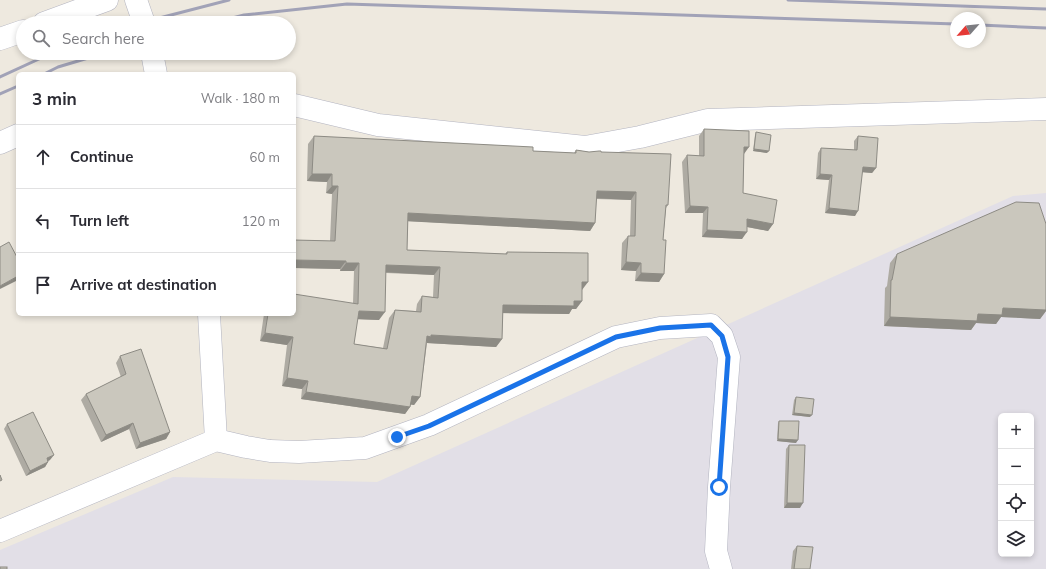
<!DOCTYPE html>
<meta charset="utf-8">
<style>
body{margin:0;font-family:Mulish,sans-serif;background:#f2f2f3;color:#2b2b33}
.controls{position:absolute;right:12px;bottom:12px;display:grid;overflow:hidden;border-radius:6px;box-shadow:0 2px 6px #0003}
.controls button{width:36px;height:36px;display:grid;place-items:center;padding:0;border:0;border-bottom:1px solid #e1e1e2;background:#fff;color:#2b2b33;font:20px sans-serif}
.compass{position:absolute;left:950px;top:12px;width:36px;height:36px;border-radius:50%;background:#fff;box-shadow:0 2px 6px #0003;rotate:243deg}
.stop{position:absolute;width:12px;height:12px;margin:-9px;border:3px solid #1a73e8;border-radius:50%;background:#fff}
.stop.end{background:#1a73e8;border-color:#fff;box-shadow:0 1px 4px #0008}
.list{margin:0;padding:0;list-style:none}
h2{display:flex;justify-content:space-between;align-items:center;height:52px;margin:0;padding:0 16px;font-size:17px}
h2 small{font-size:13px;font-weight:400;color:#7c7c81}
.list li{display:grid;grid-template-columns:26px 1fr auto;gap:12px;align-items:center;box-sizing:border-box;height:64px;padding:0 16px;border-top:1px solid #e1e1e2}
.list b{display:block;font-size:15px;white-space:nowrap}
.list em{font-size:13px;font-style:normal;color:#7c7c81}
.icon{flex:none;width:22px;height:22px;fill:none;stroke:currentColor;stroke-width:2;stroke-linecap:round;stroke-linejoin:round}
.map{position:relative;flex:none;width:1046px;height:569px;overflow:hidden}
.search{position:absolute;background:#fff;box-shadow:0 2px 6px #0003;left:16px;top:16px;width:280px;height:44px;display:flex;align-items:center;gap:10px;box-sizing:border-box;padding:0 14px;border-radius:22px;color:#7c7c81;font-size:15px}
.panel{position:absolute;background:#fff;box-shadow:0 2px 6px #0003;left:16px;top:72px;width:280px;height:244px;border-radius:6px}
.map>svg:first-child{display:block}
.industrial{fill:#e2dfe7;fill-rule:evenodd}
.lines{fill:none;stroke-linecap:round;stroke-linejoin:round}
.minor-casing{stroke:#b3b4c0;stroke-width:23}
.minor{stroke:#fff;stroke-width:22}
.rail{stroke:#a1a2b7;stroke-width:3}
.wall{fill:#aeaba3;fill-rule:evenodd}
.shaded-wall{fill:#8d8b84}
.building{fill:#cac7bd;stroke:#8d8b84;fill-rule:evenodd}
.route{stroke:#1a73e8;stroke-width:5}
</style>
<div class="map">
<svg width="1046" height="569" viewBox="0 0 1046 569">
<rect width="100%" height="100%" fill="#eee9df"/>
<path class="industrial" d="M1046,193v376h-1046v-19l173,-73 204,5 636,-286zM1001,416h30v138h-30z"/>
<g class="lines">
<g class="minor-casing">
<g id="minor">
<path d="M136,0l8,23"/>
<path d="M44,23l63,-23"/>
<path d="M0,39l23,-8"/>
<path d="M152,53l4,21"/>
<path d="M294,105l84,20 207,22 55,-10 68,-17 338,-11"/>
<path d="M0,143l18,-8"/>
<path d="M209,314l7,126"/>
<path d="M0,531l216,-91 30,7 24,4 29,1 66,-4 64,-23 187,-88 44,-9 51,-3 11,11 7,21 -10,130 -3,64 5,18"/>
</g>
</g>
<use href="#minor" class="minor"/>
<g class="rail">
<path d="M788,0l258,9"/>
<path d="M140,23l89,-23"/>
<path d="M213,23l31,-8 103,-11 609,20"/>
<path d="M980,25l66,3"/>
<path d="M44,74l14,-7 47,-14"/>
<path d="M0,77l52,-24"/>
<path d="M0,94l18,-8"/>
</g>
</g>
<g class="wall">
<path d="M704,129l40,25 -1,39 30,31 -5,7 -21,-4 -5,12 -40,-2 1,-24h-18l-3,-51 5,-7 12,1v-20z"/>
<path d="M756,132l11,21 -14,-2 2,-16z"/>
<path d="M314,136l219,15 41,2 2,-3 13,2h12l67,53 -2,3 -3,32 1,34 -5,8 -24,-1 1,-10 -15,-1 1,-27 6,-7h2l1,-36 -35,-1 -1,24 -5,8 -182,-10 -1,29 98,4 2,-2 75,38v11l-6,8h-4l-3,5 -66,-1 -1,26 -6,8 -69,-4 -7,54 -6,8 -4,-1v3l-5,7 -104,-15 1,-10 -20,-3 5,-41 -27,-4 4,-27h30l59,-11 1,-32h-14v-2l-46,-1v-28l36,1 2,-47 -6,-1 1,-11 -20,-1 1,-37zM386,273l48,2 -1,22 -11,-1 -5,8 -1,7 -21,-1 -6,8 -6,30 -29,-4 3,-25 22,1z"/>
<path d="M858,136l18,32 -4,5 -10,-1 -7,44 -30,-3 4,-33 -13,-1 2,-26 3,-5 33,2v-9z"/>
<path d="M1046,224v87l-6,8 -39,-2 -5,7 -20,-1 -5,7 -87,-4 1,-38 2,-2 3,-23 7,-9z"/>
<path d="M120,356l50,76 -4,7 -30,10 -7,-20 -28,13 -20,-42 5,-6 35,-17 -5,-14z"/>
<path d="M796,397l14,20 -18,-2 2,-15z"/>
<path d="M779,421l17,22 -19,-2 1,-18z"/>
<path d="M7,424l43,36 -2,1v1l-3,5 -19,9 -22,-47z"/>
<path d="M789,445l11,63h-16l2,-59z"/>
<path d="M797,546l13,23h-19l2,-18z"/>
</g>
<g class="shaded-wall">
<path d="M744,147h5l-5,7z"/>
<path d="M754,149l15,2 -2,2 -14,-2z"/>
<path d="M863,167l13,1 -4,5 -12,-1z"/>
<path d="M312,174h20l-5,8 -20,-1z"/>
<path d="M820,174l12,1 -3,5 -13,-1z"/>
<path d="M332,186h6l-6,8 -6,-1z"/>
<path d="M597,191l39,1 -5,8 -40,-2z"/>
<path d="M690,206l18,1 -5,6h-18z"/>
<path d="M829,208l29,3 -3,5 -30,-3z"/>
<path d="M408,213l187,10 -5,8 -187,-10z"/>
<path d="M747,219l26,5 -5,7 -26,-5z"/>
<path d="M707,230l40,2 -5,7 -40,-2z"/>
<path d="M294,260l52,1 -6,8 -46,-1z"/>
<path d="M626,262l15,1 -5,8 -15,-1z"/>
<path d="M346,263h13l-5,8h-14z"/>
<path d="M386,265l54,2 -6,8 -53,-3z"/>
<path d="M641,273l23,1 -5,8 -24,-1z"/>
<path d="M18,276v4l-18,9v-3z"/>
<path d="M582,282h6l-6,8h-6z"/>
<path d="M574,301h8l-6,8h-4l-3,5 -71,-1 5,-8z"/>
<path d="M1003,308l43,2v1l-6,8 -39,-2 -5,7 -20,-1 -5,7 -87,-4 6,-9 88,-3z"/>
<path d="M359,311l26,1 -6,8 -26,-1z"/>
<path d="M265,333l28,4 -6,8 -27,-4z"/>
<path d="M431,335l71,4 -6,8 -69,-4v-7z"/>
<path d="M287,378l21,3 -6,8 -20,-3z"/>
<path d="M306,392l104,15 -5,7 -104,-15z"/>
<path d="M412,396l8,1 -6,8 -8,-1z"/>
<path d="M794,413l18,2 -2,2 -18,-2z"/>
<path d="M133,423l-4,6 -28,13 5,-7z"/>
<path d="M170,432l-4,7 -30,10 4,-6z"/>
<path d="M778,439l20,1 -2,3 -19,-2z"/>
<path d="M54,455l-4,5 -7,3 4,-5z"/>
<path d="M48,462l-3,5 -19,9 4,-5z"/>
<path d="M787,503h16l-3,5h-16z"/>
</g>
<g class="building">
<path d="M704,129l45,2v16h-5l-1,46 34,7 -4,24 -26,-5v13l-40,-2 1,-23 -18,-1 -3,-51 17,1z"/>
<path d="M756,132l15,3 -2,16 -15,-2z"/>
<path d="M314,136l219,11v4l43,2v-3l13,2 10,-1h2v1l70,2 -3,51h-2l-3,35h3l-2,34 -23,-1v-10l-15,-1 2,-26h7l1,-44 -39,-1 -2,32 -187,-10 -1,37 100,4v-2l81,1v29h-6v19h-8v5l-71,-1 -1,34 -71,-4v2l-4,-1 -7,61 -8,-1 -2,11 -104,-15 2,-11 -21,-3 6,-41 -28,-4 3,-19h26v-20l64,10 1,-41h-13v-2l-52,-1v-20l41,1 3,-55h-6v-12h-20zM386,265l54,2 -2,31 -16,-2 -1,16 -26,-2 -8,39 -33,-5 5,-33 26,1z"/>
<path d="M858,136l20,2 -2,30 -13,-1 -5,44 -29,-3 3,-33 -12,-1 1,-26 36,2z"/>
<path d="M1016,202l23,1 7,21v86l-43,-2 -1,7 -24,-1 -1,7 -87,-4 1,-37h1l5,-26z"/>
<path d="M9,242l9,17v17l-18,10v-39z"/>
<path d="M141,349l29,83 -30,11 -7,-20 -27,12 -20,-41 40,-20 -6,-18z"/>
<path d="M796,397l18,2 -2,16 -18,-2z"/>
<path d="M33,412l21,43 -7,3 1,4 -18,9 -23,-47z"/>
<path d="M779,421h20l-1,19 -20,-1z"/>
<path d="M789,445h16l-2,58h-16z"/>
<path d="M0,475l2,5 -2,1z"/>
<path d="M797,546l16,1 -3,22h-16z"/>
<rect x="0" y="567" width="7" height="2"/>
</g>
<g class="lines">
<path class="route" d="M397,437l32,-11 187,-89 44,-9 51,-3 11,11 6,21 -9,130"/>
</g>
</svg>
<div class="controls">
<button>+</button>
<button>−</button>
<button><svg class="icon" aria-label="locate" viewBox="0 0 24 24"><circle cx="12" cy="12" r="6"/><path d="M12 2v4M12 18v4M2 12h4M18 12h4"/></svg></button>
<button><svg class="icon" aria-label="layers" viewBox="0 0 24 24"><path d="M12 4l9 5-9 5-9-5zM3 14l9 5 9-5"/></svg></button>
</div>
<svg class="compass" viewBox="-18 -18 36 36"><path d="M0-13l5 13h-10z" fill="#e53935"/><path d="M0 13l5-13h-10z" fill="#7c7c81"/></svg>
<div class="stop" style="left:719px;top:487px"></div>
<div class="stop end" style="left:397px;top:437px"></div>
<div class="search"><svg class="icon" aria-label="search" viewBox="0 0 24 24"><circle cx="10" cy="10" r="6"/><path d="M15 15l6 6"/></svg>Search here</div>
<section class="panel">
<h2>3 min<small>Walk · 180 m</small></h2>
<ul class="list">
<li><svg class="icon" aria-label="ahead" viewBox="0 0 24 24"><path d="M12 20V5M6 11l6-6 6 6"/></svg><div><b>Continue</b></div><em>60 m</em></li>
<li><svg class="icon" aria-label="left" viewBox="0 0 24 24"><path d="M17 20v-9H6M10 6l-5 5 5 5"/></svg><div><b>Turn left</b></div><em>120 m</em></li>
<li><svg class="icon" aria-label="arrive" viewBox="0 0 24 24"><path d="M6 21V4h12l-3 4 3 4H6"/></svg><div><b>Arrive at destination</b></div></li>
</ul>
</section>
</div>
